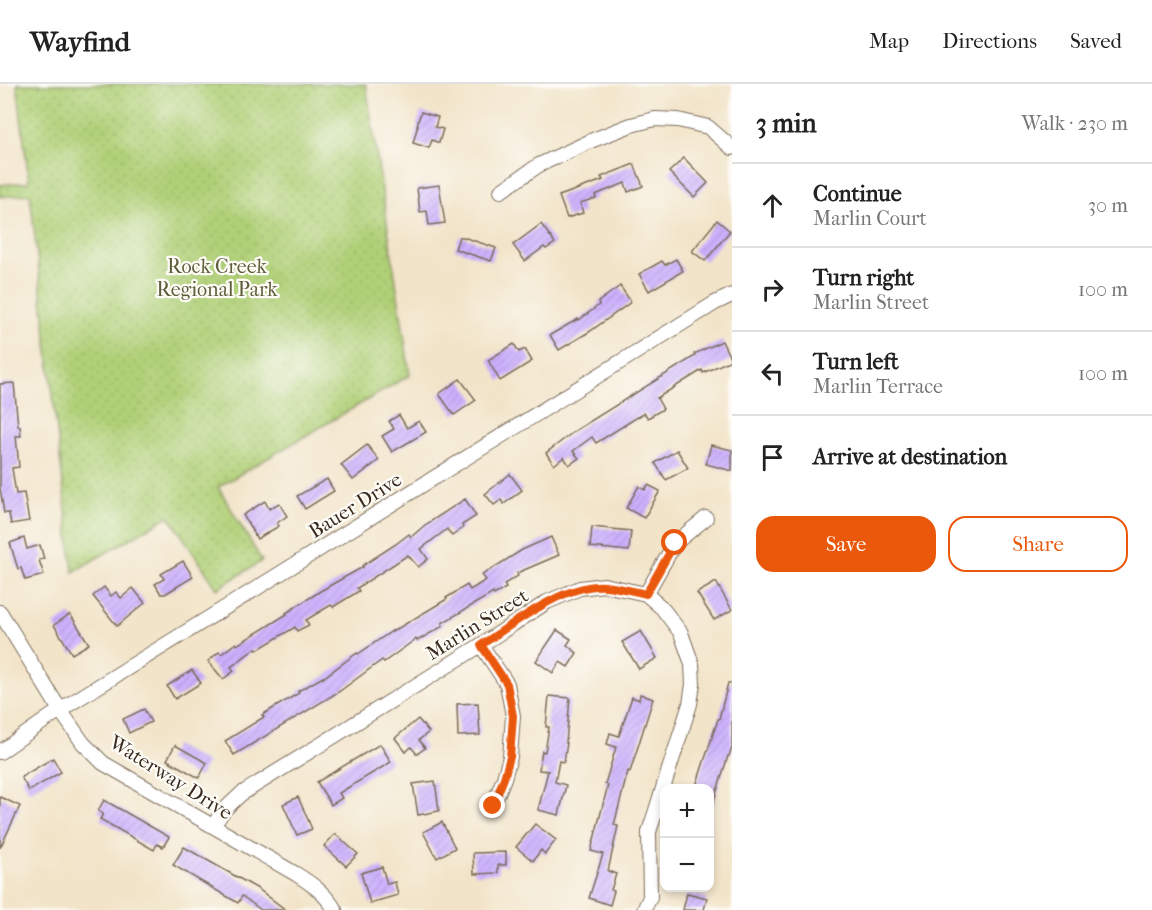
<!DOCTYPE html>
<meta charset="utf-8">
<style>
body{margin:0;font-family:"IM FELL French Canon",serif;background:#f2f2f2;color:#222}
.controls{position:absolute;right:18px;bottom:18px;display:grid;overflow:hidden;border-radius:12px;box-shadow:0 3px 9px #0003}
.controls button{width:54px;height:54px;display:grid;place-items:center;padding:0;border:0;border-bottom:2px solid #e0e0e0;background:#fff;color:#222;font:30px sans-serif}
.stop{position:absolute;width:18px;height:18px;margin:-14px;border:4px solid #ea580c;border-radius:50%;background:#fff}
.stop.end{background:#ea580c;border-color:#fff;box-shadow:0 2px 6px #0008}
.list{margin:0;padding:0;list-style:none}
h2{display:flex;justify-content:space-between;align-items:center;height:78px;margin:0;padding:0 24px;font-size:26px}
h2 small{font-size:20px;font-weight:400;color:#767676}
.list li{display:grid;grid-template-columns:39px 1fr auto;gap:18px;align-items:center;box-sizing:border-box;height:84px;padding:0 24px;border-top:2px solid #e0e0e0}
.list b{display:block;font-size:22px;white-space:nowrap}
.list p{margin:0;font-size:20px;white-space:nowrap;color:#767676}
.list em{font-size:20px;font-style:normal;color:#767676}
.actions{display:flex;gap:12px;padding:18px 24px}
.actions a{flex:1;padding:14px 0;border:2px solid #ea580c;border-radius:18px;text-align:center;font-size:21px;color:#ea580c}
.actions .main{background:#ea580c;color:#fff}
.icon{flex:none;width:33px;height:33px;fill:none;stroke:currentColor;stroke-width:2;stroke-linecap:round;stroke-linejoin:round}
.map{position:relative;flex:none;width:732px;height:826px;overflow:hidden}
header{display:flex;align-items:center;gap:36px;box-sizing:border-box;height:84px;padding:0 30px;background:#fff;border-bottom:2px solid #e0e0e0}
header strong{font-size:28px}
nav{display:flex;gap:33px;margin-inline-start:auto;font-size:21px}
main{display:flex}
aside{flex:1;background:#fff}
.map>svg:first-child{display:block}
.park{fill:url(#park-dots);stroke:#767d4a;stroke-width:1.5}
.building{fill:url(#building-hatch)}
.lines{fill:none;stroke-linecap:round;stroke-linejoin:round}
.minor-casing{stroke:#7b6b5a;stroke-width:16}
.minor{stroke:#fff;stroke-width:14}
.route{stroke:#ea580c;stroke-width:8}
.labels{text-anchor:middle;stroke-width:4.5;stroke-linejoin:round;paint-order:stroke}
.park-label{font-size:20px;fill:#5e5c39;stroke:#fdfcf7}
.street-label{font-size:20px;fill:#3b2a1e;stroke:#fdfcf7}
</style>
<header>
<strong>Wayfind</strong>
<nav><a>Map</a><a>Directions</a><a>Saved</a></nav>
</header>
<main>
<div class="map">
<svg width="732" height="826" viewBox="0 0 732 826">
<defs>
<pattern id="park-dots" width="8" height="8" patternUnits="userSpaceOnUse" patternTransform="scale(1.5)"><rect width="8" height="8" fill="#b0d077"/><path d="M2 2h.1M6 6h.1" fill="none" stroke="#98b366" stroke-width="1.8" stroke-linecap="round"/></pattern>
<pattern id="building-hatch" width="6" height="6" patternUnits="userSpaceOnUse" patternTransform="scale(1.5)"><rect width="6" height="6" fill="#ccb1fe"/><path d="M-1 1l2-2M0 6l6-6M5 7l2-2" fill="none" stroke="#b098d9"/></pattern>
</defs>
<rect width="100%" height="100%" fill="#fdfcf7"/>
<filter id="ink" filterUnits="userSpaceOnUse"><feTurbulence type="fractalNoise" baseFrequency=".0167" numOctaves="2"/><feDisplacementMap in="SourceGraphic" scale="12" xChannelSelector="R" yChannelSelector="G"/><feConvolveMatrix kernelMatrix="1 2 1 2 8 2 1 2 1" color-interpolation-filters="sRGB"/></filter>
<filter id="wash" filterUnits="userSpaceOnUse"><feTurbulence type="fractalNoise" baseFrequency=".008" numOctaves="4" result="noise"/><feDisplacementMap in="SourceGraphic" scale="24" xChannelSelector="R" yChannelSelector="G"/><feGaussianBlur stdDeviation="1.35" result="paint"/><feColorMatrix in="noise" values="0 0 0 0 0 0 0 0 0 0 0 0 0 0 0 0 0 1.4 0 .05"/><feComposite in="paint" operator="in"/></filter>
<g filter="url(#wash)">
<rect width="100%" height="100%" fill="#f2e4c9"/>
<path class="park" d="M17,0h349l44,291 -192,112 44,74 -45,28 -48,-73 -96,56 -43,-378 -30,3v-12l29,-3z"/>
<g id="blocks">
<g class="building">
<path d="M421,28l17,5 -3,10 8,2 -4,14 -7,-3 -3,8 -16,-5 5,-18h-1z"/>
<path d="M684,74l24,25 -14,14 -25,-25z"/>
<path d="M634,80l9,22 -15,6 -3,-9 -30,12 1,3 -16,5 3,10 -16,5 -8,-22 44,-16 -2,-3z"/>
<path d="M439,101l6,38 -16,2 -2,-14 -7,1 -3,-24z"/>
<path d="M717,136l13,11 -25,30 -13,-10z"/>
<path d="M541,140l14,19 -9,6 -2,-2 -19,14 -12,-16z"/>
<path d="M459,153h4l33,11 -5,13 -36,-12z"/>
<path d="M676,175l7,12 -34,20 -10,-17 23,-13 3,4z"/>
<path d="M620,202l11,16 -42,30 -30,18 -9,-15 28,-16 1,1 20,-15 -1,-3z"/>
<path d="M722,257l9,19 -28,13 -1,-3 -45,28 6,11 -15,9 -4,-5 -48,30 -4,-6 -19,14 6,7 -10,7 -5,-8 -10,8 -8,-12 30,-23 119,-74 -1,-2z"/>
<path d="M514,260l5,8 6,-3 7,12 -32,20 -12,-21z"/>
<path d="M460,295l16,21 -22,15 -15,-21z"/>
<path d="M14,299l4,43h2l1,10h-5l3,31 -7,1 4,26 8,-1 5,28 -18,3 -2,-11h-5l-4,-25v-104z"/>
<path d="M399,331l8,13 12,-7 7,11 -34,20 -10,-16 12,-7 -5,-8z"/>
<path d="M367,361l12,15 -26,20 -12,-15z"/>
<path d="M711,361l21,5v21l-26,-7z"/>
<path d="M677,366l11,18 -22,12 -11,-17z"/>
<path d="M510,390l12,16 -18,14 -3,-4 -7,5 -9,-11z"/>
<path d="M327,395l7,12 -29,18 -8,-13z"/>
<path d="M648,401l12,6 -16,27 -18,-10 13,-22 6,4z"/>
<path d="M465,415l11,17 -14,9 1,3 -11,8 -5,-7 -26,20 7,10 -10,8 -10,-12 -51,33 2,3 -26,16 -2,-2 -25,15 3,5 -12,6 -2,-4 -38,23 -1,-2 -25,19 3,4 -11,8 -15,-18 11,-9 2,2 15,-11 1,2 50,-31 -1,-1 36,-23 41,-23 -1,-1 34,-22 13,-10 2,3 14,-12z"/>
<path d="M265,417l4,8 10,-6 8,13 -10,7 2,3 -22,13 -14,-24z"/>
<path d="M592,443l39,4 -2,20 -39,-4z"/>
<path d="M551,453l8,18 -42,18 1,3 -14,8 2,4 -12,7 -1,-2 -51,30 1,3 -26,15 -1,-2 -32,23 -2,-2 -42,31 -106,64 -9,-14 39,-24 -2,-2 37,-22 -1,-2 25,-14v1l34,-25 1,1 34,-23v1l55,-33 -1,-1 21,-13 3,5 16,-10 -4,-5 40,-25z"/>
<path d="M24,454l3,11 13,-4 4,14 -5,1 5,15 -19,5 -4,-12 -3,1 -8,-26z"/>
<path d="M183,477l10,16 -28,17h-4l-6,-10 9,-5 -3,-5z"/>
<path d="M716,498l16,28 -18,10 -17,-27z"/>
<path d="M104,503l7,9 5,-4 5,6 12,-10 12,15 -28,23 -24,-30z"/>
<path d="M70,530l19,30 -17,10 -18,-29z"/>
<path d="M557,546l14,9 -4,6 10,8 -9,14 -8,-5 -7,11 -17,-12z"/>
<path d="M641,547l16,27 -18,11 -17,-27z"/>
<path d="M192,586l9,13 -26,16 -8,-13z"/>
<path d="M728,599h4v65l-3,8h-1l-16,51 -2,-1v-17h-15l23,-70h1z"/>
<path d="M640,610l13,5 -23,73 -2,-1 -14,54 4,1 -10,45 8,3 -5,16 3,1 -4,14 -21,-7 14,-44 -12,-3 17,-66 -3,-1 11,-37 -9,-3 3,-11 9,3 13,-39 7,3z"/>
<path d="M549,612l21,2 -4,45h1l-3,19 -5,-1 -4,21 11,3 -7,30 -21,-5 10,-39 -9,-1 3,-19 3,1 4,-25h-3z"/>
<path d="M478,619l2,32 -22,1 -1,-32z"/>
<path d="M144,625l7,13 -22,11 -6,-14z"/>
<path d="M418,635l11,13 -10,8 6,8 -8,6 -6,-7 -5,5 -11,-14z"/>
<path d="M380,660l11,18 -52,31 3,5 -11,7 -14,-23z"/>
<path d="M175,661l32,18 -8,15 -32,-18z"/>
<path d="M53,674l8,14 -32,19 -8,-14z"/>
<path d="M435,697l4,30 -21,4 -5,-31z"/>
<path d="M0,713l20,9 -20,42z"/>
<path d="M298,713l14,32 -15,6 -14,-31z"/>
<path d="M104,716l65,37 -6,10 -6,-3 -3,6 -54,-31 3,-5 -5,-3z"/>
<path d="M442,738l13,26 -18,10 -14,-26z"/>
<path d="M535,740l21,16 -11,14 -4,-4 -8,11 -17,-14z"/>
<path d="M335,750l23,20 -12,12 -22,-20z"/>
<path d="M184,763l74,42 28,21h-25l-19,-14 -4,7 -65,-38z"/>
<path d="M506,768v13h-8v8l-24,1 -1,-21z"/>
<path d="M382,783l5,17 8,-2 3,13 -28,8 -9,-30z"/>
<path d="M687,809l20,5 -3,12h-21z"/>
</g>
</g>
</g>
<g filter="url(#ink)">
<use href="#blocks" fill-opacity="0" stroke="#7b6b5a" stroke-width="1.5"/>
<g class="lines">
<g class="minor-casing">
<g id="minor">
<path d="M501,107l38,-26 54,-25 38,-15 24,-6 23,1 30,7 24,21"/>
<path d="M646,510l29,-51 31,-25"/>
<path d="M0,528l60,98 23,33 20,20 193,111c16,10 30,20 39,36"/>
<path d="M481,561l26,39 6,32 -3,41 -6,21 -11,28"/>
<path d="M0,668l60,-42 205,-127 450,-280 17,-8"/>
<path d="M213,742l11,-16 17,-16 240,-149 66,-43 33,-14 24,-3 42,9 16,14 19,25 11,31 1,20 -3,20 -41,128 1,65 -6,13"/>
</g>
</g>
<use href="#minor" class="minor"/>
</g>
</g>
<g class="lines" filter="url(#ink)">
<path class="route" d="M493,722l11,-28 6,-21 3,-41 -6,-32 -26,-39c32,-21 84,-62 124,-59 13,1 27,5 41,8l29,-51"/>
</g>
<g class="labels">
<g class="park-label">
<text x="217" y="189">Rock Creek<tspan x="217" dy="23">Regional Park</tspan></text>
</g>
<g class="street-label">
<text transform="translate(355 421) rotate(-32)" y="7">Bauer Drive</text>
<text transform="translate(477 540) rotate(-32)" y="7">Marlin Street</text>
<text transform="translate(171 693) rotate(32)" y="7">Waterway Drive</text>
</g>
</g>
</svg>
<div class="controls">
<button>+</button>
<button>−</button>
</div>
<div class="stop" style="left:675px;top:459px"></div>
<div class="stop end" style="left:493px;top:722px"></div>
</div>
<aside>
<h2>3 min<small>Walk · 230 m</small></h2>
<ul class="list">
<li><svg class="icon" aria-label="ahead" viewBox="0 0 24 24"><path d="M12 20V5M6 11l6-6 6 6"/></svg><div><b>Continue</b><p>Marlin Court</p></div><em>30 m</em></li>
<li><svg class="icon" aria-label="right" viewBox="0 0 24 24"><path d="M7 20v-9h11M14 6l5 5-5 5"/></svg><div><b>Turn right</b><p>Marlin Street</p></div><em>100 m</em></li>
<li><svg class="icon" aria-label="left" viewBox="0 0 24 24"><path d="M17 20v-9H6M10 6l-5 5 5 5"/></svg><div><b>Turn left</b><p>Marlin Terrace</p></div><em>100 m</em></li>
<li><svg class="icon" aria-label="arrive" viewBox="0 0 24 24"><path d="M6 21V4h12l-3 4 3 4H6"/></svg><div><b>Arrive at destination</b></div></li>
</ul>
<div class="actions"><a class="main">Save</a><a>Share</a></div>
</aside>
</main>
